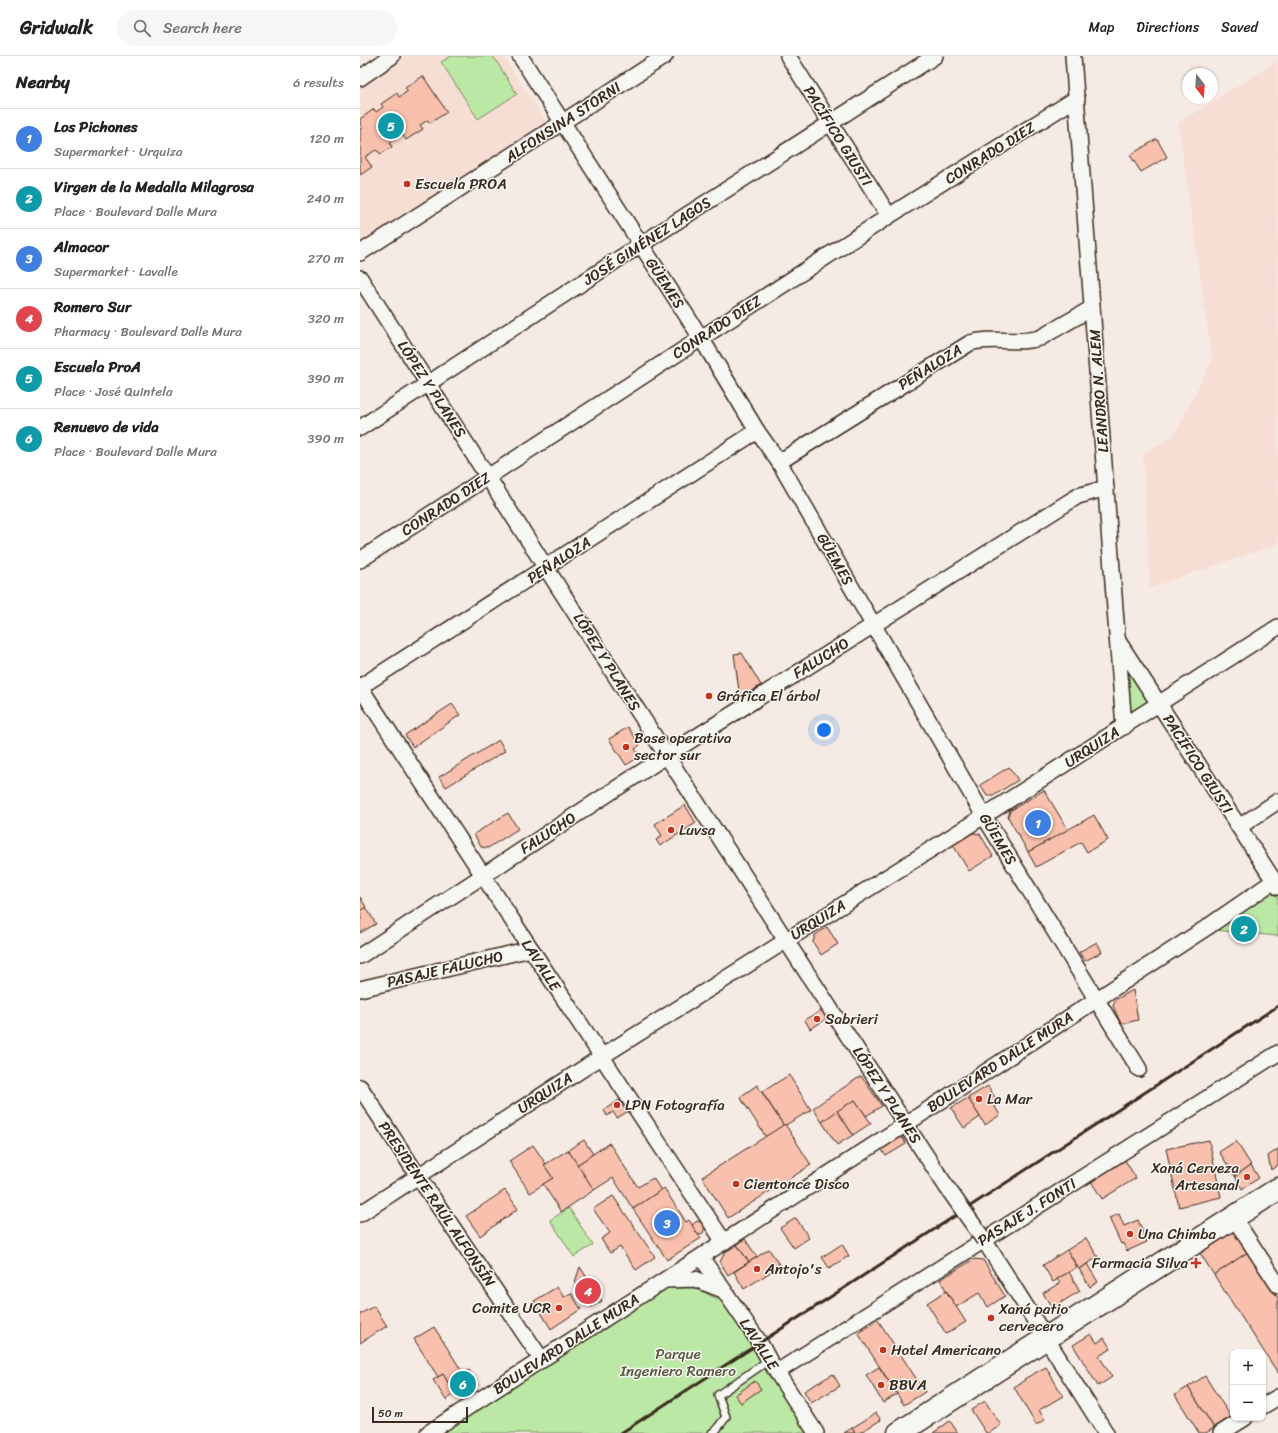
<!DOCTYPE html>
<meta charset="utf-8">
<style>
body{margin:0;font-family:Sriracha,sans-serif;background:#f6f6f6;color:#222}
.controls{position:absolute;right:12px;bottom:12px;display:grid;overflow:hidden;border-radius:8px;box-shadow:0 1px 3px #0004}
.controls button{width:36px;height:36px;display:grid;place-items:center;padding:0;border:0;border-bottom:1px solid #e0e0e0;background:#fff;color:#222;font:20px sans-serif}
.compass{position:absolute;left:822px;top:12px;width:36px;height:36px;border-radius:50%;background:#fff;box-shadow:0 1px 3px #0004;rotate:163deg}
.scale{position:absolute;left:12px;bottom:10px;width:96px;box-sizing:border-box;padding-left:4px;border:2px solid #3b2a1e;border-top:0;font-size:11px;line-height:14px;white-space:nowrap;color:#3b2a1e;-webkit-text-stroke:3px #f6f6f2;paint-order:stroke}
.you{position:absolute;left:464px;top:674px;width:14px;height:14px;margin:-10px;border:3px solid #fff;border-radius:50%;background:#1a73e8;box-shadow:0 0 0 6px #1a73e833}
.badge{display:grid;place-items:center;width:26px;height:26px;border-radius:50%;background:#db2777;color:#fff;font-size:13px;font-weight:700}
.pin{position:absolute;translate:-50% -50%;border:2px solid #fff;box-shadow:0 1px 4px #0006}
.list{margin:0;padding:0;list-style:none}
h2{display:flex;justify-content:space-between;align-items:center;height:52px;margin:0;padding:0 16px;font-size:17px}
h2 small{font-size:13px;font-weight:400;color:#767676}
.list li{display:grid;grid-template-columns:26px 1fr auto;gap:12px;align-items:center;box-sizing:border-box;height:60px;padding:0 16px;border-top:1px solid #e0e0e0}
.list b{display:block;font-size:15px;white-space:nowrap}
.list p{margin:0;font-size:13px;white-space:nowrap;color:#767676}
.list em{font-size:13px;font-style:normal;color:#767676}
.icon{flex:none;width:22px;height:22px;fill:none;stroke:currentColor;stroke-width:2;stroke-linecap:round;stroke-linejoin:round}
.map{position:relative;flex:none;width:918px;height:1377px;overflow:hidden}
header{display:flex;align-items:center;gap:24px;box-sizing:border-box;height:56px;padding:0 20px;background:#fff;border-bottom:1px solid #e0e0e0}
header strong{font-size:19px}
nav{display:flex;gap:22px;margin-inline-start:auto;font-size:14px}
.search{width:280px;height:36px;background:#f6f6f6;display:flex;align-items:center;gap:10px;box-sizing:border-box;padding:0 14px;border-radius:22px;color:#767676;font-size:15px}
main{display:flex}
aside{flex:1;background:#fff}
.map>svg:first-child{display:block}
.built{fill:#f7ded4}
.green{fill:#bbe8a5;stroke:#7b8962}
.building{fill:#f8c0ad;stroke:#3b2a1e}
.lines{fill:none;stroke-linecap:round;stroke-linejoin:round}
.lane-casing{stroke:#3b2a1e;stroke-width:10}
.street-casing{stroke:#3b2a1e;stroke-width:18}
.highway-casing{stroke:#3b2a1e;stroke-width:25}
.lane{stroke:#f6f6f2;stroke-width:7}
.street{stroke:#f6f6f2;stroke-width:15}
.highway{stroke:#f6f6f2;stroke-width:22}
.rail{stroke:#3b2a1e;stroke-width:3}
.street-bridge-casing{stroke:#3b2a1e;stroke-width:18;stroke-linecap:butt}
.street-bridge{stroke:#f6f6f2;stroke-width:15}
.poi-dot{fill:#c8321e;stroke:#f6f6f2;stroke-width:1.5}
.labels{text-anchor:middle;stroke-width:3;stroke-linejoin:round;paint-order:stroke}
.street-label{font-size:15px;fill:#3b2a1e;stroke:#f6f6f2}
.poi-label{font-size:15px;fill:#3b2a1e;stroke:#f6f6f2;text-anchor:start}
.park-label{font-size:15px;fill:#5b5a40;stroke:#f6f6f2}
</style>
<header>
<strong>Gridwalk</strong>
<div class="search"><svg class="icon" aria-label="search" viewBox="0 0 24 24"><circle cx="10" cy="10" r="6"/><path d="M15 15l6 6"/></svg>Search here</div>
<nav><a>Map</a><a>Directions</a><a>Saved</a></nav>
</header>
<main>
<aside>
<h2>Nearby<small>6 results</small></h2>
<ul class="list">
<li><span class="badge" style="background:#3f7fe0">1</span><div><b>Los Pichones</b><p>Supermarket · Urquiza</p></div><em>120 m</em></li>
<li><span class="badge" style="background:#0f9aa8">2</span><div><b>Virgen de la Medalla Milagrosa</b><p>Place · Boulevard Dalle Mura</p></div><em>240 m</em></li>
<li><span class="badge" style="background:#3f7fe0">3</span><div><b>Almacor</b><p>Supermarket · Lavalle</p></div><em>270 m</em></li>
<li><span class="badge" style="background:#e0444e">4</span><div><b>Romero Sur</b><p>Pharmacy · Boulevard Dalle Mura</p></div><em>320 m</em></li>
<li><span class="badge" style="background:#0f9aa8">5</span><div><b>Escuela ProA</b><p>Place · José Quintela</p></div><em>390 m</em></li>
<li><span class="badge" style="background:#0f9aa8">6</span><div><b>Renuevo de vida</b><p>Place · Boulevard Dalle Mura</p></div><em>390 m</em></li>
</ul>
</aside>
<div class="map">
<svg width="918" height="1377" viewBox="0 0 918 1377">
<rect width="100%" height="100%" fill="#f6ebe4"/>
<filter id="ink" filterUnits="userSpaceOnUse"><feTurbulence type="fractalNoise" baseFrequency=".025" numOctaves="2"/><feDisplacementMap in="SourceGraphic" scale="8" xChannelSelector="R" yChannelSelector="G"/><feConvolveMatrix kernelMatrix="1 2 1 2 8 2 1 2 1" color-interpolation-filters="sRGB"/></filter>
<g filter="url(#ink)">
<g class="built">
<path d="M44,0h99l44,66 -187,124v-161z"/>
<path d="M918,4v484l-128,44 -7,-135 31,-17 38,-77 -34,-236z"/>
</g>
<g class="green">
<path d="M91,0h42l24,38 -39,25 -37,-57z"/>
<path d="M757,584l42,64 -35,23z"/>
<path d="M913,831l5,8v41l-65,-6z"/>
<path d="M209,1152l24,37 -19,12 -24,-37z"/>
<path d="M303,1232h33l27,14 83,131h-365z"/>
</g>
<g class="building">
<path d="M63,20l24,36 -17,11 -2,-3 -8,5 3,4 -17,11 -3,-5 -13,8 2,4 -11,7 -5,-4 -11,7 7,10 -12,8v-46l2,-1 -2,-3v-6l14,-10 2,3 7,-5 -2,-3 16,-11 2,4 9,-6 -3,-3z"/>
<path d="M797,83l10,18 -26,15 -11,-17z"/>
<path d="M382,597l19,32 -21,13 -6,-44z"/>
<path d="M92,648l8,11 -47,32 -8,-12z"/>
<path d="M268,671l12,18 -5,4 3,4 -2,6 -10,6 -17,-26z"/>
<path d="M139,684l6,11 -59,36 -7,-10z"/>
<path d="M649,711l9,13 -25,16h-6l-7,-11z"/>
<path d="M684,734l24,40 -40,22 -20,-35 2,-6z"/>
<path d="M325,749l11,18 -36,23 -4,-6 6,-4 -7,-12z"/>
<path d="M148,757l10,16 -30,19 -7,-1 -7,-13z"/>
<path d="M734,759l14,25 -21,12 -6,-10 -45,25 -8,-15z"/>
<path d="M613,777l7,1 13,22 -24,15 -16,-26z"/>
<path d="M0,841l6,10 -6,4z"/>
<path d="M6,851l10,17 -16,9v-12l1,-1 -1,-9z"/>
<path d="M467,871l11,17 -17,11 -8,-13 2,-7z"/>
<path d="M737,886l5,10 -17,9 -6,-9z"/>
<path d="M773,934l5,30 -17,4 -8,-18 2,-6z"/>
<path d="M465,952l5,9 -20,12 -5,-9z"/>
<path d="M429,1019l22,35 -27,16 -22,-34z"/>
<path d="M501,1020l21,30 -16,10 -11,-16 -33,22 -9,-14z"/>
<path d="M397,1029l27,41 -18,11 -26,-40z"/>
<path d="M628,1030l11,18 -4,3 5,8 -15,10 -17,-27z"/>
<path d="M608,1042l12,19 -16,11 -13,-20z"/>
<path d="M259,1044l8,12 -10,6 -4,-6 -6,4 -3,-6z"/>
<path d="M495,1044l16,23 -18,12 -16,-24z"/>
<path d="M477,1055l16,24 -16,10 -15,-23z"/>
<path d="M425,1068l26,41 -83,53 -26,-41z"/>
<path d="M533,1081l10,1 3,6 -20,12 -7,-10z"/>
<path d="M224,1084l9,14 -16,11 -9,-15z"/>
<path d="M849,1084l12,57 -42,10 -13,-58z"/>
<path d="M876,1085l15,24 -16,11 -16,-24z"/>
<path d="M249,1087l29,44 15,-9 8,12 -28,19 -20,-31 -19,12 -17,-25z"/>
<path d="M173,1089l13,19 -2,1 9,13 -23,15 -21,-32z"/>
<path d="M918,1093v16l-7,5 -3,-14z"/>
<path d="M208,1094l26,40 -33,22 -18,-28 10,-6 -9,-13z"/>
<path d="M763,1101l13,21 -34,21 -13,-21z"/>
<path d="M891,1109l8,13 -17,11 -7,-13z"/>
<path d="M304,1132l22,34 3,-2 12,18 -34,22 -34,-51z"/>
<path d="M145,1134l13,19 -38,27 -14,-20z"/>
<path d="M253,1140l42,61 -19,13 -16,-23 -10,6 -9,-14 9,-6 -17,-24z"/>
<path d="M759,1158l5,12 14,-6 9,22 -20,9 -3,-8 -3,1 -12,-26z"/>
<path d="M436,1162l13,20 -15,10 -14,-20z"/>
<path d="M337,1165l4,1 4,5 -2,6 -5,2 -6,-10z"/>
<path d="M874,1175l14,21 -34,23 -14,-22z"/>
<path d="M726,1182l12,19 -19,12 -12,-19z"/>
<path d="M385,1183l12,18 -8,5 -12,-17z"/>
<path d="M482,1188l7,12 -20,12 -7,-11z"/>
<path d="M377,1189l12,17 -21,13 -8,-13 5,-10z"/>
<path d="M409,1193l11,17 -36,23 -10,-17z"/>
<path d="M707,1194l10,17 -24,15 -10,-17z"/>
<path d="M888,1196l30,46v75l-64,-98z"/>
<path d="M614,1203l9,1 22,36 -17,11 -9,-14 -23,14 -16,-27z"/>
<path d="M727,1208l11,18 -8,5 -11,-18z"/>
<path d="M220,1211l22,34 -11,6 -16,-25z"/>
<path d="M709,1216l11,19 -28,17 -9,-15 17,-10 -3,-4z"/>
<path d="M197,1231l7,10 7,-4 10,16 -30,20 -17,-28z"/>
<path d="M586,1235l20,31 -20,12 -19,-31z"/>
<path d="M14,1250l13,20 -27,17v-29z"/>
<path d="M518,1264l47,72 -21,13 -46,-72z"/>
<path d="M74,1271l29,46 -15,10 -5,-9 -5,3 -24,-38z"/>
<path d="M731,1278l6,9 7,-5 7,11 -12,7 13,21 -14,9 -25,-41z"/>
<path d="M519,1311l18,27 -14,9 -17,-28z"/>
<path d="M686,1311l17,29 -24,14 6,10 -9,5 -22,-38 11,-7 -1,-1z"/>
<path d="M109,1314l9,15 -20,13 -10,-15z"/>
<path d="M83,1318l12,20 -9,6 -13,-20z"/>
<path d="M473,1318l7,12 -29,17 -7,-12z"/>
<path d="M845,1320l26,41 -17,11 -26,-41z"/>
<path d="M395,1325l6,8 -20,14 -6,-8z"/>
<path d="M828,1331l26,41 -8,5h-7l-24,-38z"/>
<path d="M625,1345l16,24 -12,8h-3l-15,-23z"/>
<path d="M516,1357l5,7 -22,13h-4l-3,-5z"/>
<path d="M590,1365l8,12h-25l14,-10z"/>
<path d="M492,1372l3,5h-11z"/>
</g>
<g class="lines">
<g class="lane-casing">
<path id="lane" d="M352,1377l4,-3 10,-13 -8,-22 51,-35"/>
</g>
<g class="street-casing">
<g id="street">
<path d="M160,0l181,282 56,93 22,31 205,354 155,253"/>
<path d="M428,0l101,160"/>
<path d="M713,0l51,671"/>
<path d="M0,22l32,-22"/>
<path d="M0,197l305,-197"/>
<path d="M0,222c195,303 388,607 586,908"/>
<path d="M0,372l280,-183 295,-189"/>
<path d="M419,406l191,-119c23,-7 47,2 70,-5l52,-30"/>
<path d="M0,504l529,-344 188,-118"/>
<path d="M758,585l160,246"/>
<path d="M0,631l171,262 193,293"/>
<path d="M0,631l397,-256"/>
<path d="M879,771l39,-26"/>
<path d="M0,900l306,-200 412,-260 28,-8"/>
<path d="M0,933l171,-40"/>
<path d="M0,1031l58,89 124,184"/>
<path d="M0,1158l241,-157 383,-241 294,-189"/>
<path d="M874,1162l44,67"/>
<path d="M624,1184l122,193"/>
<path d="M341,1201l59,86 9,17 47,73"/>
<path d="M305,1224l30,-1 28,11"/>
<path d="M417,1316l501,-319"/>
<path d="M903,1350l15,-9"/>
<path d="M68,1377l478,-309 300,-196 68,-47"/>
<path d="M861,1377l24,-15"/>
</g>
</g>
<g class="highway-casing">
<path id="highway" d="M539,1377l379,-244"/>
</g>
<use href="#lane" class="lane"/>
<use href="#street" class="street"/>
<use href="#highway" class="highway"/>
<path class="rail" d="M261,1377l657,-427"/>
<g class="street-bridge-casing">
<path id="street-bridge" d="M586,1130l38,54"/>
</g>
<use href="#street-bridge" class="street-bridge"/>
</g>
</g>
<g class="poi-dot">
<circle cx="47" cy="128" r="4"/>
<circle cx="349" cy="640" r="4"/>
<circle cx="266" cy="691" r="4"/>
<circle cx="311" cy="774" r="4"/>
<circle cx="457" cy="963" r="4"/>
<circle cx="619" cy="1043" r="4"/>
<circle cx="257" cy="1049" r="4"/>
<circle cx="887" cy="1121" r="4"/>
<circle cx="376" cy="1128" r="4"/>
<circle cx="770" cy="1178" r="4"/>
<path d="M834 1201h4v4h4v4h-4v4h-4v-4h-4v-4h4z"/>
<circle cx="397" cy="1213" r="4"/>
<circle cx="199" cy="1252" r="4"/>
<circle cx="631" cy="1262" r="4"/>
<circle cx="523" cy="1294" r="4"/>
<circle cx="521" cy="1329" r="4"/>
</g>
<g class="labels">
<g class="street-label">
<text transform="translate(203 66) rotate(-33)" y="5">ALFONSINA STORNI</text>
<text transform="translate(478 80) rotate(58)" y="5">PACÍFICO GIUSTI</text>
<text transform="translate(630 97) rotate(-32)" y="5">CONRADO DIEZ</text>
<text transform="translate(287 185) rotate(-33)" y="5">JOSÉ GIMÉNEZ LAGOS</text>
<text transform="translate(305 227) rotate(57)" y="5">GÜEMES</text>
<text transform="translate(357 271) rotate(-33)" y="5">CONRADO DIEZ</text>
<text transform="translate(570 311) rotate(-32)" y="5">PEÑALOZA</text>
<text transform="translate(72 333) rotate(57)" y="5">LÓPEZ Y PLANES</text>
<text transform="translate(739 335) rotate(-94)" y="5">LEANDRO N. ALEM</text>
<text transform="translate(86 448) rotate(-33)" y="5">CONRADO DIEZ</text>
<text transform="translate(475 503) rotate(60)" y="5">GÜEMES</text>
<text transform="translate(199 504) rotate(-33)" y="5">PEÑALOZA</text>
<text transform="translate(461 602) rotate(-32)" y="5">FALUCHO</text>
<text transform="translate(247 606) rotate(58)" y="5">LÓPEZ Y PLANES</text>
<text transform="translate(732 691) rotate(-33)" y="5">URQUIZA</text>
<text transform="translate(838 708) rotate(57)" y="5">PACÍFICO GIUSTI</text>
<text transform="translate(188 777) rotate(-33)" y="5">FALUCHO</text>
<text transform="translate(638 783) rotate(59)" y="5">GÜEMES</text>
<text transform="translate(458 864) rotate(-32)" y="5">URQUIZA</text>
<text transform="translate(181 909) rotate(57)" y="5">LAVALLE</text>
<text transform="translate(85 913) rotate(-13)" y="5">PASAJE FALUCHO</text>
<text transform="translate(640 1006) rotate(-33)" y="5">BOULEVARD DALLE MURA</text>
<text transform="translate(185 1037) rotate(-33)" y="5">URQUIZA</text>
<text transform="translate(527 1039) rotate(57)" y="5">LÓPEZ Y PLANES</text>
<text transform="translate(77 1148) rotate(56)" y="5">PRESIDENTE RAÚL ALFONSÍN</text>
<text transform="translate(667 1156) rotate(-32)" y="5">PASAJE J. FONTI</text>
<text transform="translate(206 1288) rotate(-33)" y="5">BOULEVARD DALLE MURA</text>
<text transform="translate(399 1288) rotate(57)" y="5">LAVALLE</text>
</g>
<g class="poi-label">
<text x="55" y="133">Escuela PROA</text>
<text x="357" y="645">Gráfica El árbol</text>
<text x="274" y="687">Base operativa<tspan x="274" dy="17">sector sur</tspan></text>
<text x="319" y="779">Luvsa</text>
<text x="465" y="968">Sabrieri</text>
<text x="627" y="1048">La Mar</text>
<text x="265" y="1054">LPN Fotografía</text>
<text x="879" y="1117" text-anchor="end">Xaná Cerveza<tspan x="879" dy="17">Artesanal</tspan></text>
<text x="384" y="1133">Cientonce Disco</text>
<text x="778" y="1183">Una Chimba</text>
<text x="828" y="1212" text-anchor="end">Farmacia Silva</text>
<text x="405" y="1218">Antojo's</text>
<text x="191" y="1257" text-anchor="end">Comite UCR</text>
<text x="639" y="1258">Xaná patio<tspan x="639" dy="17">cervecero</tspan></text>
<text x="531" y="1299">Hotel Americano</text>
<text x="529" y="1334">BBVA</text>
</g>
<g class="park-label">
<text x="318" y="1303">Parque<tspan x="318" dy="17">Ingeniero Romero</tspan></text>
</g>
</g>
</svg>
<div class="controls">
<button>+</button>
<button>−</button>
</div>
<svg class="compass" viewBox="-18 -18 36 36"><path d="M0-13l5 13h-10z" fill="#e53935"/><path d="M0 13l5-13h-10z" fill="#767676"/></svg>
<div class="scale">50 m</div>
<div class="you"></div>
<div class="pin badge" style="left:678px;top:767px;background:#3f7fe0">1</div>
<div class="pin badge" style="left:884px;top:873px;background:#0f9aa8">2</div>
<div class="pin badge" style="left:307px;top:1167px;background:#3f7fe0">3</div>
<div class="pin badge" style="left:228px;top:1235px;background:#e0444e">4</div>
<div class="pin badge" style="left:31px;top:70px;background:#0f9aa8">5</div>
<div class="pin badge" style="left:103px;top:1328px;background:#0f9aa8">6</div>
</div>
</main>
